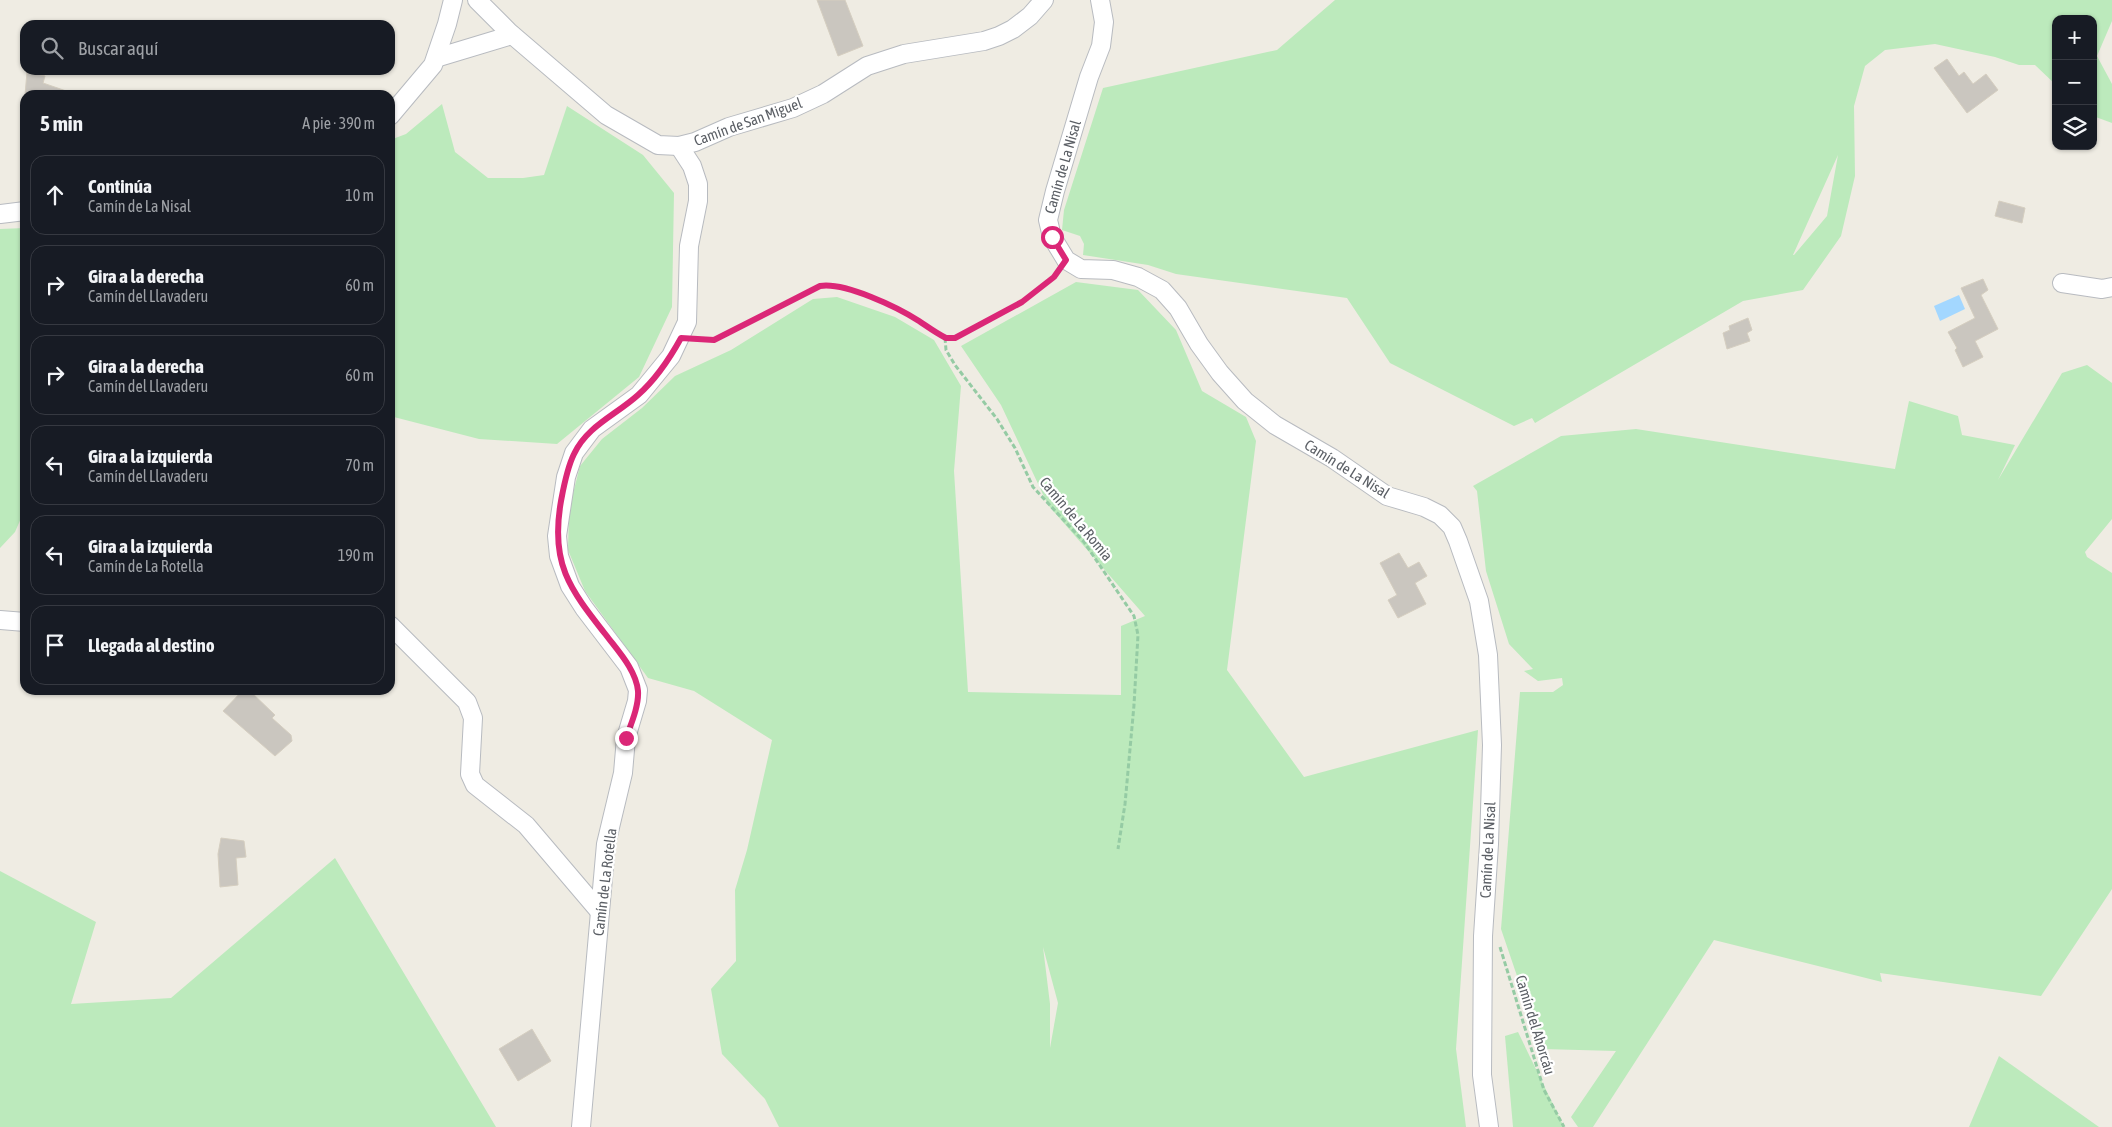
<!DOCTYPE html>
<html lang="es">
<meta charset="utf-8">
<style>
body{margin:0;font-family:"Asap Condensed",sans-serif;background:#20242c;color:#f1f3f6}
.controls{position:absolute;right:15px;top:15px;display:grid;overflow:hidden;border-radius:10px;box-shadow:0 1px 4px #0004}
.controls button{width:45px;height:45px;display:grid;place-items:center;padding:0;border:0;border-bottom:1px solid #363941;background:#171b24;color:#f1f3f6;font:25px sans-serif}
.stop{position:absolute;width:15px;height:15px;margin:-11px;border:4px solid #db2777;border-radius:50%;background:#fff}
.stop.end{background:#db2777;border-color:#fff;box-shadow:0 1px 5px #0008}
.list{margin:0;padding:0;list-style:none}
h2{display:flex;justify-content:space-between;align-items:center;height:65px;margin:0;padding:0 20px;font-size:21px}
h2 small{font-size:16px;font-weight:400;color:#9ea1a6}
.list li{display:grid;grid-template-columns:32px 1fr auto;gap:15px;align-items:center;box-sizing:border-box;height:80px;margin:0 10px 10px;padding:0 10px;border:1px solid #363941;border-radius:15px}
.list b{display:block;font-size:19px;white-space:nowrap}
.list p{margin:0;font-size:16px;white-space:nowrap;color:#9ea1a6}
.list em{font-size:16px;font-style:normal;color:#9ea1a6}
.icon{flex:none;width:28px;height:28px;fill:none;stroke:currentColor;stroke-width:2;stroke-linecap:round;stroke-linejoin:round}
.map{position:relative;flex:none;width:2112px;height:1127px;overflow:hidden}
.search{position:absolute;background:#171b24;box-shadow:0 1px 4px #0004;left:20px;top:20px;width:375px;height:55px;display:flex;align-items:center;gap:12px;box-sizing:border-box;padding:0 18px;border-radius:15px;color:#9ea1a6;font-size:19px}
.panel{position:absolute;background:#171b24;box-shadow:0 1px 4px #0004;left:20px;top:90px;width:375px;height:605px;border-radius:15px}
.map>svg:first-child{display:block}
.green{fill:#bceabc;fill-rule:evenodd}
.water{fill:#a3d7ff}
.building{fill:#cac6bf;stroke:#d5cec0}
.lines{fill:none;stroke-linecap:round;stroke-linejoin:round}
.minor-casing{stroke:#b8bbc0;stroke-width:20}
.path{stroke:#95cba4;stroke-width:3;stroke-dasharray:5 2.5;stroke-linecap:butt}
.minor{stroke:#fff;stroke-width:18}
.route{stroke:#db2777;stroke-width:6}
.labels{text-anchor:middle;stroke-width:4.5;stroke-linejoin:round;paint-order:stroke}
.street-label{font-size:15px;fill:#5b5f65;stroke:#fff}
</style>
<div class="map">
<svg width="2112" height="1127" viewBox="0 0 2112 1127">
<rect width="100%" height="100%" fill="#efece3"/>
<g class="green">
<path d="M1335,0h777v21l-15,35 15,28v39l-19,-7v-97h-37v66l-21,-20h-16l-24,-8 -60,-13 -50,6 -20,16 -11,40 1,70 -14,60 -38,54 -60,11 -208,122 -3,-5 -18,8 -124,-63 -43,-65 -171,-24 -28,-9 -65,-10 1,-11 -4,-8 -18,-6 2,-20 39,-122 174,-38zM1838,155l-11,61 -33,39h-1z"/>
<path d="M442,104l13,48 33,26h35l21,-3 23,-69 76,49 31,38 -2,114 -33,70 -82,67 -78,-5 -89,-23v-276l16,-6z"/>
<path d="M25,228v281l-10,23 -15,16v-319z"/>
<path d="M1076,282l62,8 38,40 26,61 44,26 10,24 -29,229 77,107 174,-47 -22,319 10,78h-687l-14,-28 -43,-45 -11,-65 25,-28 -1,-71 12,-40 25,-110 -78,-49 -46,-13 -63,-87 -17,-41 1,-41 11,-43 22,-27 40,-31 33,-32 56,-26 82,-51 24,-2 58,20 39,23 27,46 -7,85 14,221 153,3v-69l24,-10 -97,-111 -47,-100 -40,-59zM1043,947l15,56 -8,45v-44z"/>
<path d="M2087,365l25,18v136l-27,33 2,5 25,16v316l-71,107 -161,-23 2,9 -168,-42 -121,187h-15l-7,-10 45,-66 -74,-2 -41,-120 19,-237h33l10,-7 -1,-7 -24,3 -14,-10 9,-2 -24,-25 -23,-73 -9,-80 -4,-5 88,-50 75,-7 259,40 14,-68 49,15 4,19 53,10 -17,35 64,-107z"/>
<path d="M335,858l161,269h-496v-256l96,51 -25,82 100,-6z"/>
<path d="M1518,1032l46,95h-51l-8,-91z"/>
<path d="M1999,1056l100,71h-130z"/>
</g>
<path class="water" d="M1959,295l6,14 -25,12 -6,-15z"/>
<g class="building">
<path d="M817,0h28l18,46 -25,10z"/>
<path d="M1947,59l12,17 5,-4 9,12 13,-10 12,16 -31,23 -33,-45z"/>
<path d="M27,72l18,4 -2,7 29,10v2h-47z"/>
<path d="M1999,201l26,7 -3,15 -27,-7z"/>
<path d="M1983,279l5,11 -7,5 17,34 -23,12 8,16 -20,10 -8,-17 2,-2 -9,-16 27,-14 -14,-30z"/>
<path d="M1748,318l4,12 -5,3 3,8 -23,8 -4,-16 7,-3 -1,-4z"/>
<path d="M1399,553l9,15 11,-6 8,14 -12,7 11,21 -28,14 -10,-18 9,-5 -17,-32z"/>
<path d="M243,690h6l26,25 -3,3 19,17 1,6 -17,15 -52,-45z"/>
<path d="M221,838l23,3 2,16 -10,1 2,27 -18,2 -2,-33z"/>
<path d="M532,1029l19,32 -33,20 -19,-32z"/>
</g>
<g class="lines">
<g class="minor-casing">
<g id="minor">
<path d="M477,0l32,32 97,83 52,30 21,1 16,-4 34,-15 64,-19 30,-14 44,-28 37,-12 80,-13 15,-5 14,-7 17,-13 14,-16"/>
<path d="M1100,0l4,22 -3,24 -12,31 -34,114 -7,29 4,17 14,23 15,9 32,1 25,7 24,13 16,18 21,36 21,29 25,28 30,24 57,33 55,38 37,11 16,8 12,12 6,14 21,60 9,54 4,90 -3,99 -6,92 -1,139 7,52"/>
<path d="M436,58l76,-23"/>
<path d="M390,116l43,-51 14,-41 6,-24"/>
<path d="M0,214l25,-3"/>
<path d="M2062,283l40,6 10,-2"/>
<path d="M0,620l25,2"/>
<path d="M390,625l77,77 6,16 -3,56 5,11 51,40 74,87"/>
<path d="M581,1127l25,-283 17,-71 3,-35 11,-37 1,-11 -9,-23 -45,-59 -14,-22 -11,-30 -2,-20 9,-59 8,-24 18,-24 47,-34 32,-39 16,-34 2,-76 9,-45v-17l-6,-18 -13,-20"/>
</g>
</g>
<g class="path">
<path d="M945,338l1,12 9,15 42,54 18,29 18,39 51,55 50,74 4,19 -4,70 -9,99 -7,45"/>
<path d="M696,339l18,1 106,-54c27,-5 74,20 98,34 13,8 21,19 37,18l67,-36 32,-25 3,-4"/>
<path d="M1500,947l44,143 20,37"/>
</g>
<use href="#minor" class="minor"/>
</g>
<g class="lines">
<path class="route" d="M626,738c5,-14 13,-32 12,-47 -2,-21 -20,-40 -32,-56 -37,-47 -56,-72 -45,-134 3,-16 6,-33 13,-47 13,-28 42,-39 64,-59 17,-15 32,-37 43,-57l33,2 106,-54c25,-4 77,21 99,35 9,6 17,12 27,17h9l67,-36 32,-25 12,-17 -14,-23"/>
</g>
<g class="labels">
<g class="street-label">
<text transform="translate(748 122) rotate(-20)" y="5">Camín de San Miguel</text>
<text transform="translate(1063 167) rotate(-74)" y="5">Camín de La Nisal</text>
<text transform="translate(1347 469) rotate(32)" y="5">Camín de La Nisal</text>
<text transform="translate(1076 519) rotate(50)" y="5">Camín de La Romia</text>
<text transform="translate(1488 850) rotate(-87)" y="5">Camín de La Nisal</text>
<text transform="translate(605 882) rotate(-83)" y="5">Camín de La Rotella</text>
<text transform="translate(1535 1025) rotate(73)" y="5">Camín del Ahorcáu</text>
</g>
</g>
</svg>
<div class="controls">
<button>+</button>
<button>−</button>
<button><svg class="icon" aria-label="layers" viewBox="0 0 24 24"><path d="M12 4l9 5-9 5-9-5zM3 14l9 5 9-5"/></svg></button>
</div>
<div class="stop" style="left:1052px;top:237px"></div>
<div class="stop end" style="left:626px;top:738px"></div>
<div class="search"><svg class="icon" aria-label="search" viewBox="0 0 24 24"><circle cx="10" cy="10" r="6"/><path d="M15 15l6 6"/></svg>Buscar aquí</div>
<section class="panel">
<h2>5 min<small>A pie · 390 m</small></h2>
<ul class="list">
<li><svg class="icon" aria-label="ahead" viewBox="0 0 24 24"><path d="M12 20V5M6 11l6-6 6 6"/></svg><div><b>Continúa</b><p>Camín de La Nisal</p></div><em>10 m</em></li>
<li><svg class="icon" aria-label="right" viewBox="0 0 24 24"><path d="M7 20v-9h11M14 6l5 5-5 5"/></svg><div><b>Gira a la derecha</b><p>Camín del Llavaderu</p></div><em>60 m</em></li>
<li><svg class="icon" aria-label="right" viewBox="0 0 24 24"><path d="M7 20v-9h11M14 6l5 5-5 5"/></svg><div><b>Gira a la derecha</b><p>Camín del Llavaderu</p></div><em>60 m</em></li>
<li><svg class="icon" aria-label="left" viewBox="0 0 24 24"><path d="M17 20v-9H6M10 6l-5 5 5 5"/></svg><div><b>Gira a la izquierda</b><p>Camín del Llavaderu</p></div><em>70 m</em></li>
<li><svg class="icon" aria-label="left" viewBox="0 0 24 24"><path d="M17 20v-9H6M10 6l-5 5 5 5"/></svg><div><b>Gira a la izquierda</b><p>Camín de La Rotella</p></div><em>190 m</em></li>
<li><svg class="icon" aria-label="arrive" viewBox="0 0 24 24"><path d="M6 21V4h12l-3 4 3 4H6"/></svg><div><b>Llegada al destino</b></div></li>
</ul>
</section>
</div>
